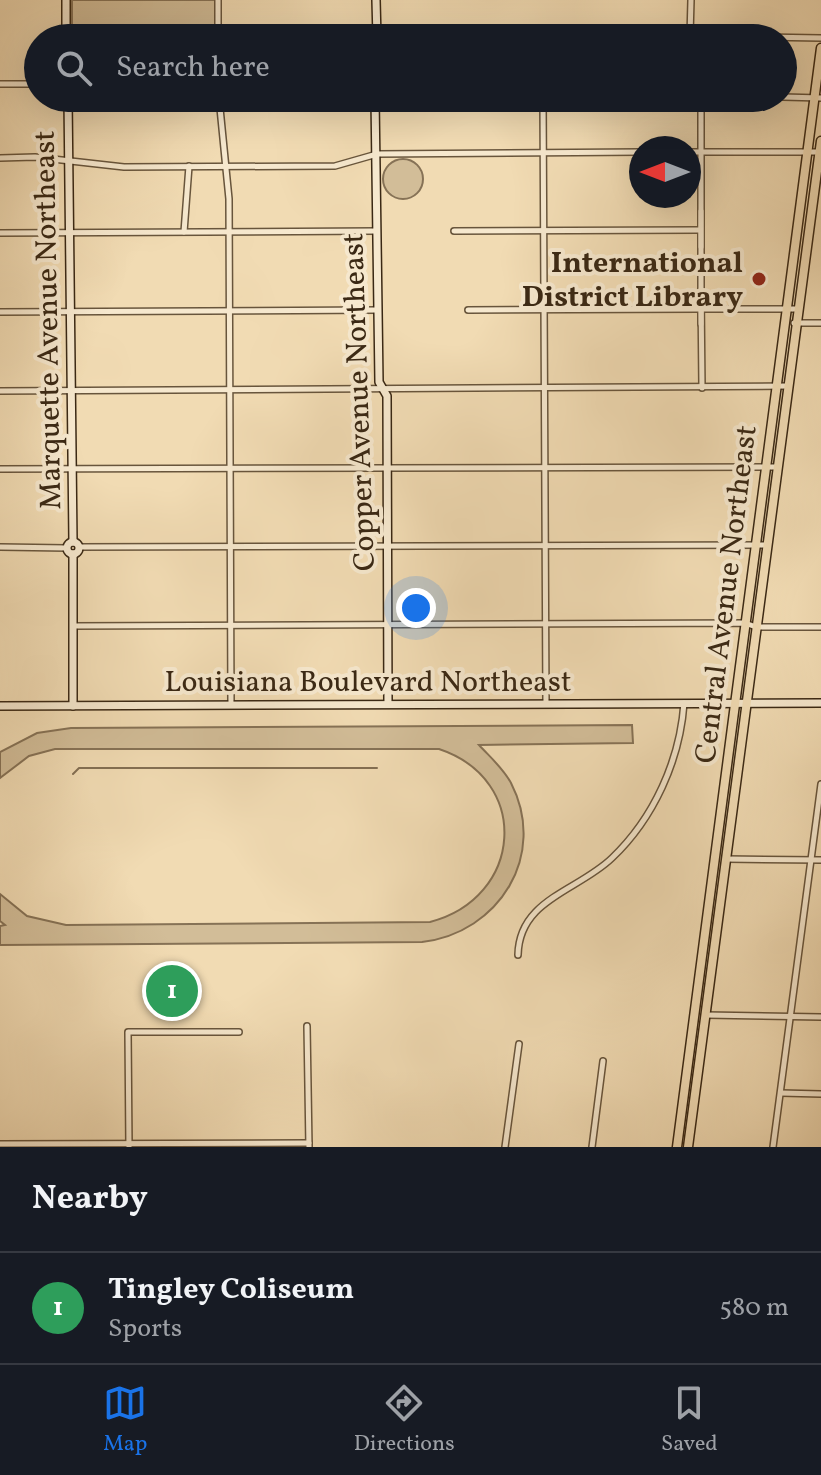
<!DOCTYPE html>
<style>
body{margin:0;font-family:Vollkorn,serif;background:#242831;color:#f1f3f6}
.compass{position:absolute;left:629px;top:136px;width:72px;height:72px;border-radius:50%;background:#171b24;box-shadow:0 8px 32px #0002;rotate:270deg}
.you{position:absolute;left:416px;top:608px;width:28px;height:28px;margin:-20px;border:6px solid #fff;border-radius:50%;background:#1a73e8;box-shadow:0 0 0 12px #1a73e833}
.badge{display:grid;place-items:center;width:52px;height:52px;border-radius:50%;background:#1a73e8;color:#fff;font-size:26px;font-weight:700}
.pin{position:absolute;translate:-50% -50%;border:4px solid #fff;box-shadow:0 2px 8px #0006}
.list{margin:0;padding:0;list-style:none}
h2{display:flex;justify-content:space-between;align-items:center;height:104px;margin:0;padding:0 32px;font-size:34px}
h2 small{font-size:26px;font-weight:400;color:#9ea1a6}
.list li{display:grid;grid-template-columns:52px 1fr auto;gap:24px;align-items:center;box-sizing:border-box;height:112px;padding:0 32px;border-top:2px solid #363941}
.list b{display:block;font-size:30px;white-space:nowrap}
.list p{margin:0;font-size:26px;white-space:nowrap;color:#9ea1a6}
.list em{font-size:26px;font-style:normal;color:#9ea1a6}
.icon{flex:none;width:44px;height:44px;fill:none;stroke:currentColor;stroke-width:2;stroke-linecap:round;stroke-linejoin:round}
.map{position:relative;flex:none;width:821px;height:1147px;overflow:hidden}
.search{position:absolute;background:#171b24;box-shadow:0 8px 32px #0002;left:24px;right:24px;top:24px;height:88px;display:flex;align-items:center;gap:20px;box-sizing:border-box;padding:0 28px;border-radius:44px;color:#9ea1a6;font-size:30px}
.sheet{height:216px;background:#171b24}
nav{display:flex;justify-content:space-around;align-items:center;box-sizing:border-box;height:112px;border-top:2px solid #363941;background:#171b24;font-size:22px;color:#9ea1a6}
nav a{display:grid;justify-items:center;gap:4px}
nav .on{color:#1a73e8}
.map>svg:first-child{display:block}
.green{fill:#d2bd98;stroke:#867256;stroke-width:2}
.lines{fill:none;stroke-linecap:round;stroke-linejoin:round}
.stream{stroke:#836f53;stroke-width:2}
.street-casing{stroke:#68553c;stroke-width:8}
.secondary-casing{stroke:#3a2814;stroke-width:10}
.primary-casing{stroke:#3a2814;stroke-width:11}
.street{stroke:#f6e8ce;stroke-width:5}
.secondary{stroke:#f6e8ce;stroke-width:7}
.primary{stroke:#f1dbb3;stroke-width:8}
.poi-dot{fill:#8f2418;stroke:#f6e8ce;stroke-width:3}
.labels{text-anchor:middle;stroke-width:8;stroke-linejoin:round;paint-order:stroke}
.poi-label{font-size:30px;font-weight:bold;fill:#3a2814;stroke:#f6e8ce;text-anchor:end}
.street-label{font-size:30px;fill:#3a2814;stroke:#f6e8ce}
</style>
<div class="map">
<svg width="821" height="1147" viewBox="0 0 821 1147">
<rect width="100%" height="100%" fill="#f1dbb3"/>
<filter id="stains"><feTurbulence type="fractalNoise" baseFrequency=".0025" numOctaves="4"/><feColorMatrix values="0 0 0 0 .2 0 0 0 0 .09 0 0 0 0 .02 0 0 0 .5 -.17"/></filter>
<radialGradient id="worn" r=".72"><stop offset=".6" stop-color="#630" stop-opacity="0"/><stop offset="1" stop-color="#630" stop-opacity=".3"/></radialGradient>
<g class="green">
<path d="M72,0h144v25l-7,5 -137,6z"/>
<circle cx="403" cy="179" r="20"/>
<path d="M632,725l1,18 -154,2c11,12 24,23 32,38 37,72 -12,150 -89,159l-422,3v-19l5,-1 -5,-4v-27l27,22 39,9 364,-3c93,-24 102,-142 9,-173h-384l-26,7 -29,22v-26l37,-19 34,-5z"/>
</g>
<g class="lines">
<path class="stream" d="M73,774l6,-6h298"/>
<g class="street-casing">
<g id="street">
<path d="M378,30l443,8"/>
<path d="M690,36l1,-36"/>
<path d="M218,37v-37"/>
<path d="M99,38l274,-7"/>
<path d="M0,84h38"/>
<path d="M783,97l38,1"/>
<path d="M94,98l24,4 257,-1"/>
<path d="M219,98l10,101 2,506"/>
<path d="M543,98l3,606"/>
<path d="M701,98v149"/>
<path d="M689,152h131"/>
<path d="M0,158l35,-1 89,10 211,-1 42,-12 264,-2"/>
<path d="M454,231l245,-1"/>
<path d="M184,232l5,-66"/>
<path d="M0,233l377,-2"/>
<path d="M701,294l1,94"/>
<path d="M703,309h95"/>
<path d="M468,310l231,-1"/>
<path d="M0,312l378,-2"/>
<path d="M794,323h27"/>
<path d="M701,324v-113"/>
<path d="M0,391l788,-5"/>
<path d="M0,469l778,-2"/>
<path d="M0,547l67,1"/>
<path d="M79,547l688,-2"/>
<path d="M73,626l672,-3 11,4h65"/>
<path d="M726,859l95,1"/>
<path d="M518,955c1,-56 60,-64 94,-97 42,-40 68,-98 72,-155"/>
<path d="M706,1015l115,2"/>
<path d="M307,1026l2,121"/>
<path d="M781,1093l40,1"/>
<path d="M0,1144l309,-1"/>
<path d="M129,1147l-1,-115h111"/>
<path d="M505,1147l14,-103"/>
<path d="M592,1147l11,-86"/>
<path d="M773,1147l48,-363"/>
</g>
</g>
<g class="secondary-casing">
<g id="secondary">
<path d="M66,0v38"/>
<path d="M376,0l1,38"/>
<path d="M68,98l5,444"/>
<path d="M375,98l4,284 8,14 1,308"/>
<circle cx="73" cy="548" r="6"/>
<path d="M73,554v152"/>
<path d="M0,706l821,-3"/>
</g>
</g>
<g class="primary-casing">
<g id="primary">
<path d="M677,1147l144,-1099"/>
<path d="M688,1147l133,-1006"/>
</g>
</g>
<use href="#street" class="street"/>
<use href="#secondary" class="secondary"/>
<use href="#primary" class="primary"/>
</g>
<circle class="poi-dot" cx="759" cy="279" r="8"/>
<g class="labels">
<g class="poi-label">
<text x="743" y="272">International<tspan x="743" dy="34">District Library</tspan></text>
</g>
<g class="street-label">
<text transform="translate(47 320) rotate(-91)" y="10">Marquette Avenue Northeast</text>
<text transform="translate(358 402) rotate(-92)" y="10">Copper Avenue Northeast</text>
<text transform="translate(725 594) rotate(-83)" y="10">Central Avenue Northeast</text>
<text x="368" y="691">Louisiana Boulevard Northeast</text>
</g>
</g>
<rect width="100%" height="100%" filter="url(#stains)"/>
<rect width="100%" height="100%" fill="url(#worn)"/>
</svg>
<svg class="compass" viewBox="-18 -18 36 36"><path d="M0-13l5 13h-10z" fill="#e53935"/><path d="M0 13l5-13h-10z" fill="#9ea1a6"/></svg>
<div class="you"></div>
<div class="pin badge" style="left:172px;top:991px;background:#2e9e5b">1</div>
<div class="search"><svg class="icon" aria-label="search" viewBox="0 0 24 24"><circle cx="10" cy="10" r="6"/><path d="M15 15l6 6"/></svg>Search here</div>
</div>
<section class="sheet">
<h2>Nearby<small></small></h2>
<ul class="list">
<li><span class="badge" style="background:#2e9e5b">1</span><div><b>Tingley Coliseum</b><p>Sports</p></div><em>580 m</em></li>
</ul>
</section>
<nav>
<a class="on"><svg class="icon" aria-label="map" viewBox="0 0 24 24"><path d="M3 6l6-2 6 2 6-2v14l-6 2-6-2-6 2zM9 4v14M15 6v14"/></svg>Map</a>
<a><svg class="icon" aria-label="directions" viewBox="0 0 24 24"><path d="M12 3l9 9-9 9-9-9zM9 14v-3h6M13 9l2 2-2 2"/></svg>Directions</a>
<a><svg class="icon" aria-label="saved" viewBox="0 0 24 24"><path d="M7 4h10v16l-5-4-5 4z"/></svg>Saved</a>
</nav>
